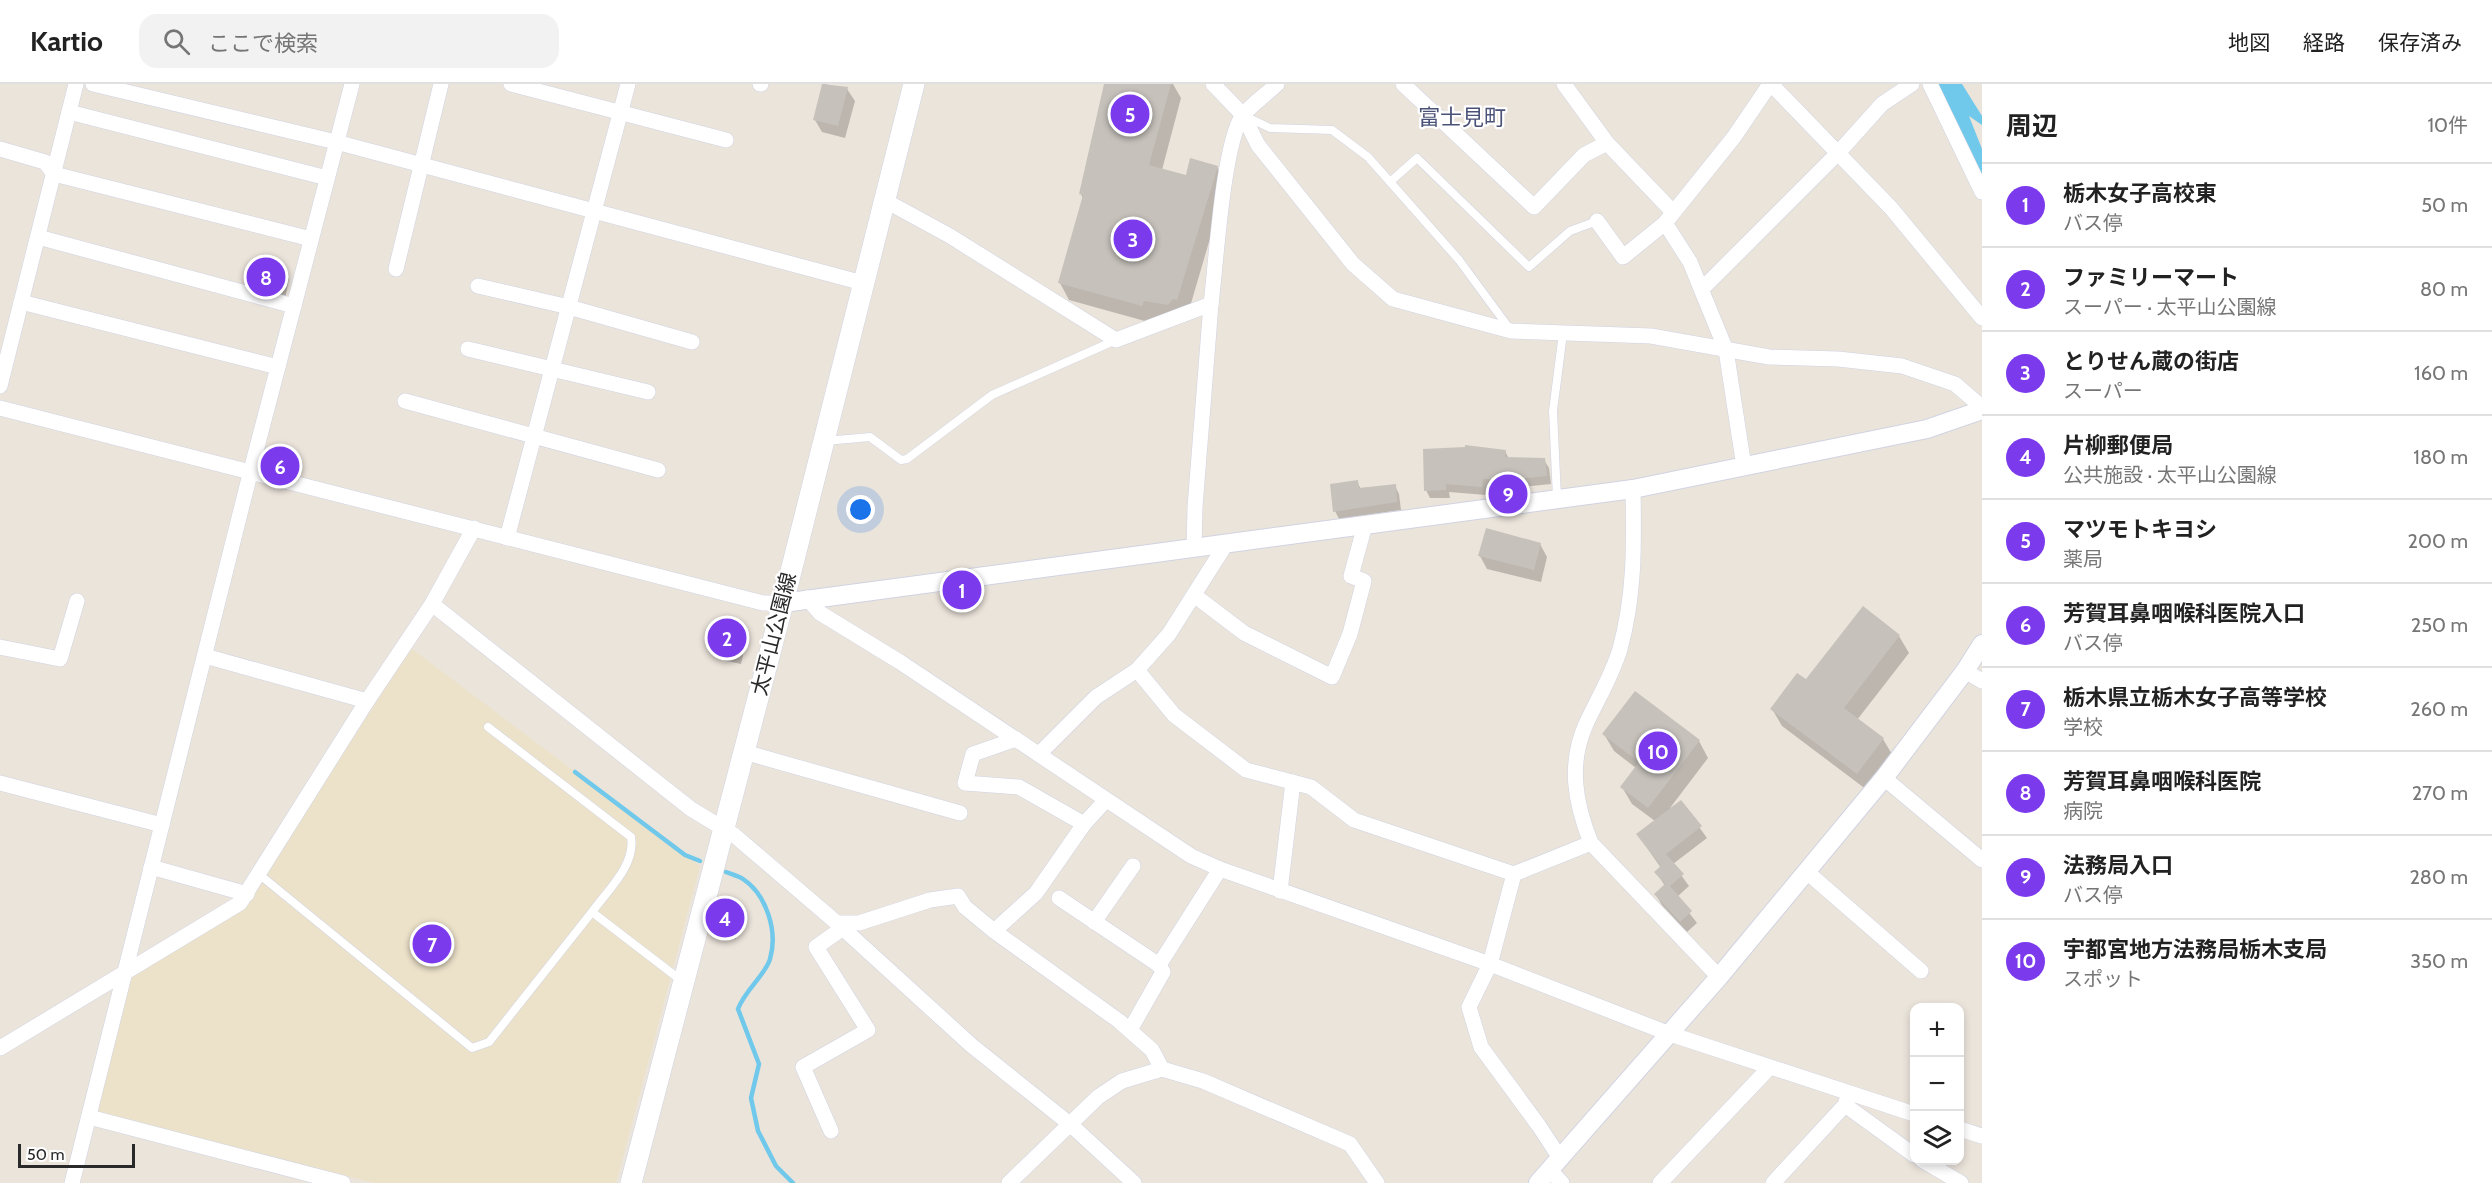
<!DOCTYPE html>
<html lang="ja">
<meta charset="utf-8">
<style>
body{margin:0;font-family:Cabin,"Noto Sans JP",sans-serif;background:#f2f2f2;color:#222}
.controls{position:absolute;right:18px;bottom:18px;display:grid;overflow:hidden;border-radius:12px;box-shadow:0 3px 9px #0003}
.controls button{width:54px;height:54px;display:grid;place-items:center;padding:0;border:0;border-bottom:2px solid #e0e0e0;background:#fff;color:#222;font:30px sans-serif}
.scale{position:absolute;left:18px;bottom:15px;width:117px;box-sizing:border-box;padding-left:6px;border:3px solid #292929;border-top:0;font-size:16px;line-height:21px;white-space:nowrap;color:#292929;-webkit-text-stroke:4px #fff;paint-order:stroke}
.you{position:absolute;left:861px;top:426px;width:21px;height:21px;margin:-15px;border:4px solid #fff;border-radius:50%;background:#1a73e8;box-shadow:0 0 0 9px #1a73e833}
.badge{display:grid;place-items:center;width:39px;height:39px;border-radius:50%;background:#7c3aed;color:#fff;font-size:20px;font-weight:700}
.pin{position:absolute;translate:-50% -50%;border:3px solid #fff;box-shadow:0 2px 6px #0006}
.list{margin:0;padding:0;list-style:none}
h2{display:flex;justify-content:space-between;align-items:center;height:78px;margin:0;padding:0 24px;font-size:26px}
h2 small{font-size:20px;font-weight:400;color:#767676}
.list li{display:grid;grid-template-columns:39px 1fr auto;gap:18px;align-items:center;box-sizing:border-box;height:84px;padding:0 24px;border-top:2px solid #e0e0e0}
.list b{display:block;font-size:22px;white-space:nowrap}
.list p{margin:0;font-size:20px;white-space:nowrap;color:#767676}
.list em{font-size:20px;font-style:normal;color:#767676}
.icon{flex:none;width:33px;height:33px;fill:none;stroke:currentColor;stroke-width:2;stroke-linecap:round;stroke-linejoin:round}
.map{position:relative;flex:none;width:1982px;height:1099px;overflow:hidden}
header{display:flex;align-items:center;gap:36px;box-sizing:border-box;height:84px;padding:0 30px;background:#fff;border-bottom:2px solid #e0e0e0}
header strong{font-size:28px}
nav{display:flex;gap:33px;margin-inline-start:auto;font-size:21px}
.search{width:420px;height:54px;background:#f2f2f2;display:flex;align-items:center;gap:15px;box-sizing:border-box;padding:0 21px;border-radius:18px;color:#767676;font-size:22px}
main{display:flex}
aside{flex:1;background:#fff}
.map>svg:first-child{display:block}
.education{fill:#ece2ca}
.water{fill:#70c8eb}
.shadow{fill:#0003}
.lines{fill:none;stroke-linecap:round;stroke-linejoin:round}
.stream{stroke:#70c8eb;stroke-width:4.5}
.building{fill:#c6c1bb}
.service-casing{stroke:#d0d3e2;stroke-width:9}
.minor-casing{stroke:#d0d3e2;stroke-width:16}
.tertiary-casing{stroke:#d0d3e2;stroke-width:20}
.secondary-casing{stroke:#d0d3e2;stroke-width:22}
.service{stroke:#fff;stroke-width:8}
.minor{stroke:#fff;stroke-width:15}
.tertiary{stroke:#fff;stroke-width:18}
.secondary{stroke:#fff;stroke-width:21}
.labels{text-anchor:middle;stroke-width:4.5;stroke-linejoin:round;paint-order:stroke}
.street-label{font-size:21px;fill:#292929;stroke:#fff}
.neighbourhood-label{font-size:22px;fill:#4b5278;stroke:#fff}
</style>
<header>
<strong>Kartio</strong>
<div class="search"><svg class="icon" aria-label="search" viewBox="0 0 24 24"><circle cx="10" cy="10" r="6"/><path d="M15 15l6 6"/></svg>ここで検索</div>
<nav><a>地図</a><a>経路</a><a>保存済み</a></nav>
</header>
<main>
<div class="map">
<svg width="1982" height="1099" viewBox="0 0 1982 1099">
<rect width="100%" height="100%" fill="#ebe4db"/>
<path class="education" d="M411,564l289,218 -84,317h-242l-273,-68 -5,-6 32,-129 131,-96z"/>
<path class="water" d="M1938,0h24l20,32v9l-13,-9 13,33v28z"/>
<g class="shadow">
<path d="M824,0l23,5 8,12 -10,37 -23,-6 -7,-12z"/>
<path d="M1106,0h67l8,14 -19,72 26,6 29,-9 9,17 -39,133 -9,5 -25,-4 -1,5 -83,-23 -9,-17 23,-84 -2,-5z"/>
<path d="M284,187l5,8 -4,20 -32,-8 -5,-8z"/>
<path d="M1505,367l4,8 35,1 5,8 2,16 -38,4 -26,-2 -1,9 -37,-3 1,6h-20l-4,-8z"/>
<path d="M1357,398l4,7 34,-3 4,8 2,16 -62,9 -4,-8z"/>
<path d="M1540,460l7,13 -6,25 -54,-13 -7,-13z"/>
<path d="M1863,524l36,28 10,17 -52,67 26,19 10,17 -26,34 -85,-64 -10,-17 34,-28z"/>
<path d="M743,542l5,8 -7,30 -23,-5 -5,-8z"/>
<path d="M1604,650l95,7 9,17 -38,50 11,-6 26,36 -34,26 16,22 -12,11 20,26 -10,9 -25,-27 -6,-10 9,-9 -9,-14 5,-4 -23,-33 17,-14 -23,-17 -10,-17 14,-19 -22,-17z"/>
<path d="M737,820l5,8 -6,27 -18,-4 -4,-8z"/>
</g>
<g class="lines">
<g class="stream">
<path d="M575,688l110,83 15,6"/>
<path d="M726,788c5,2 13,4 17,7 24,16 35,53 27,80 -4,15 -25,31 -32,50l21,55 -8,34 7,33 18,35 17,17"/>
</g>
</g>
<g class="building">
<path d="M822,0l26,3 -10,39 -25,-6z"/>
<path d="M1104,0h67l-22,81 37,10 4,-17 28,8 -41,134 -4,-1 -5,6 -24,-4 -2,5 -84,-23 25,-88 -4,-1z"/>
<path d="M252,178l33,8 -5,22 -33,-9z"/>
<path d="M1465,361l41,5 -1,7 40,1 2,18 -39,4 -25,-1 -1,8 -36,-3v6l-22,1 -1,-42 42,-2z"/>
<path d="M1358,396l1,8 37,-4 1,18 -64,10 -3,-28z"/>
<path d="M1486,444l55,15 -7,27 -56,-14z"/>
<path d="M1863,522l37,29 -56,73 40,30 -27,36 -87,-65 27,-36 9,6z"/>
<path d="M718,535l26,5 -7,32 -26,-5z"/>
<path d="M1635,607l65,49 -52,68 -28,-21 19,-25 -37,-28z"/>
<path d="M1681,716l21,26 -36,28 18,20 -14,12 22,25 -12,11 -26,-28 11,-10 -11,-12 7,-6 -25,-32z"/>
<path d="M719,815l19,4 -6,28 -20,-3z"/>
</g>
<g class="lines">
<g class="service-casing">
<g id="service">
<path d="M1247,33l23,11 62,2 36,27 91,103 50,68"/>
<path d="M1390,98l27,-24 112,109 41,-36 27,-10"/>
<path d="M825,357l45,-4 31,23 6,-1 85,-64 124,-55"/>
<path d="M1557,414l-4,-87 10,-78"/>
<path d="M488,643l143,110c5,28 -24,54 -39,75l90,69"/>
<path d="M260,791l212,173 17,-6 103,-130"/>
</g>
</g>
<g class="minor-casing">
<g id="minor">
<path d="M93,0l243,58 527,141"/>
<path d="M511,0l215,56"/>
<path d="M760,0h1"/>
<path d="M1213,0l30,31 15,30 95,119 40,35 118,32 140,5 118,21 69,2 64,7 53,18 27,23"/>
<path d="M1403,0l131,123 50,-52 23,-12"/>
<path d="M1564,0l43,59 66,69"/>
<path d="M1771,0l120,124 91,110"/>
<path d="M1930,0l52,108"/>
<path d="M69,28l258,66"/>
<path d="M0,65l45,13 9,12 257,65"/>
<path d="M884,116l66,36 166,104 95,-36 -16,203 -1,41"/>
<path d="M1597,137l26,36 42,-34 69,-86 36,-53"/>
<path d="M1665,139l25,39 36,88 18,117"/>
<path d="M38,153l256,69"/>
<path d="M396,185l45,-185"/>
<path d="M478,202l91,21 123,35"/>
<path d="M1702,205l137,-137 43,-48 30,-20"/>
<path d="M21,218l257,65"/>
<path d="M1211,220c5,-39 12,-162 32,-189 9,-11 24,-21 34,-31"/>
<path d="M468,265l180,43"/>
<path d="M0,302l76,-302"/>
<path d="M405,317l253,69"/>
<path d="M0,324l763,195h20"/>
<path d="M1633,405c1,57 2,104 -13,160 -8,27 -22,49 -34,75 -18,40 -11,79 5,119l128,134"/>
<path d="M507,454l121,-454"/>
<path d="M1194,511l50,38 88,44 18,-43 14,-53 -13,-5 14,-51"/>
<path d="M807,514l13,15 80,49 291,194 29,13 270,95 180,70 244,80"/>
<path d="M432,520l259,205 43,26 103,88 134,122 100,80 63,58"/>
<path d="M0,563l60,12 17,-58"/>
<path d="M205,572l162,45"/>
<path d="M1137,586l37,45 72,55 65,17 43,33 160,54 77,-31"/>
<path d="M1965,587l17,10"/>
<path d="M1016,655l-43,15 -8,29 54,4 65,37"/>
<path d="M744,668l216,61"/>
<path d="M1039,670l57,-57 41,-27 32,-36 57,-90"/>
<path d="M1884,694l98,82"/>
<path d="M0,699l162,42"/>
<path d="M151,783l96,27"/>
<path d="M1807,788l114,99"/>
<path d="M1514,790l-24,90 -21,43 12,40 58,79 21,32"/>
<path d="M1280,807l13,-109"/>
<path d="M1059,814l100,67 61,-96"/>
<path d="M1094,838l39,-56"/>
<path d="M837,839h22l71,-23 28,-4 7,11 29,24 125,90 33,29 10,19"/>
<path d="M994,847l42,-38 48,-69 22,-24"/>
<path d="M1130,946l33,-58 -4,-7"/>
<path d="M0,964l240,-145 127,-202 65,-97 42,-76"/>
<path d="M1848,1012l-3,9 69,50"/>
<path d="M89,1033l254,66"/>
<path d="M1960,1045l22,7"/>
<path d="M831,1047l-28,-64 65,-37 -52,-83 27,-19"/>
<path d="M1922,1076l39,23"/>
<path d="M1550,1086l12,13"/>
<path d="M72,1099l179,-713 101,-386"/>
<path d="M1009,1099l89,-86 24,-16 40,-12 41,12 147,63 27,39"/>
<path d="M1660,1099l110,-116"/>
<path d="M1773,1099l72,-78"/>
</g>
</g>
<g class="tertiary-casing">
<g id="tertiary">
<path d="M783,519l850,-114 294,-60 55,-19"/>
<path d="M1538,1099l181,-206 165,-199 81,-107 17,-27"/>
</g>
</g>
<g class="secondary-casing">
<path id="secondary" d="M631,1099l152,-580 131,-519"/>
</g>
<use href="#service" class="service"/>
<use href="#minor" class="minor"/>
<use href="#tertiary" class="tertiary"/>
<use href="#secondary" class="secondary"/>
</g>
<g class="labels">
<g class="street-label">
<text transform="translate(774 550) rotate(-76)" y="7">太平山公園線</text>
</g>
<g class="neighbourhood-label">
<text x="1462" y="41">富士見町</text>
</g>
</g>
</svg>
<div class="controls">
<button>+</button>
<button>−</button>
<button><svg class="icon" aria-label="layers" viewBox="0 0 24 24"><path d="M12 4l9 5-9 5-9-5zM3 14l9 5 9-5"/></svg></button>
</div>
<div class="scale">50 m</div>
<div class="you"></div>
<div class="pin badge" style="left:962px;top:506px">1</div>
<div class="pin badge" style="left:727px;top:554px">2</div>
<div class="pin badge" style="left:1133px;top:155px">3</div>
<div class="pin badge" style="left:725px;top:834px">4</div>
<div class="pin badge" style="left:1130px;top:30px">5</div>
<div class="pin badge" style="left:280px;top:382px">6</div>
<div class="pin badge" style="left:432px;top:860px">7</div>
<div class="pin badge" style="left:266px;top:193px">8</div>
<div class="pin badge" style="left:1508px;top:410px">9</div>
<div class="pin badge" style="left:1658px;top:667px">10</div>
</div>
<aside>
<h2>周辺<small>10件</small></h2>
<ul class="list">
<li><span class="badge">1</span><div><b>栃木女子高校東</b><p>バス停</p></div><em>50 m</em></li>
<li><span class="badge">2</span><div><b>ファミリーマート</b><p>スーパー · 太平山公園線</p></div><em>80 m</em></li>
<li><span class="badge">3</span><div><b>とりせん蔵の街店</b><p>スーパー</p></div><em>160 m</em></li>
<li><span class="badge">4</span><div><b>片柳郵便局</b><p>公共施設 · 太平山公園線</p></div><em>180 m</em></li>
<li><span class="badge">5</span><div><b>マツモトキヨシ</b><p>薬局</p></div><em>200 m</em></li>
<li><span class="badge">6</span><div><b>芳賀耳鼻咽喉科医院入口</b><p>バス停</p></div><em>250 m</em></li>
<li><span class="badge">7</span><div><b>栃木県立栃木女子高等学校</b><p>学校</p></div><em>260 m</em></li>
<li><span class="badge">8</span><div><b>芳賀耳鼻咽喉科医院</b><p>病院</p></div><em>270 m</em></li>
<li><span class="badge">9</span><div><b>法務局入口</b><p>バス停</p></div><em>280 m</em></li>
<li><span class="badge">10</span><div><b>宇都宮地方法務局栃木支局</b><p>スポット</p></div><em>350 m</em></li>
</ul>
</aside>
</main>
